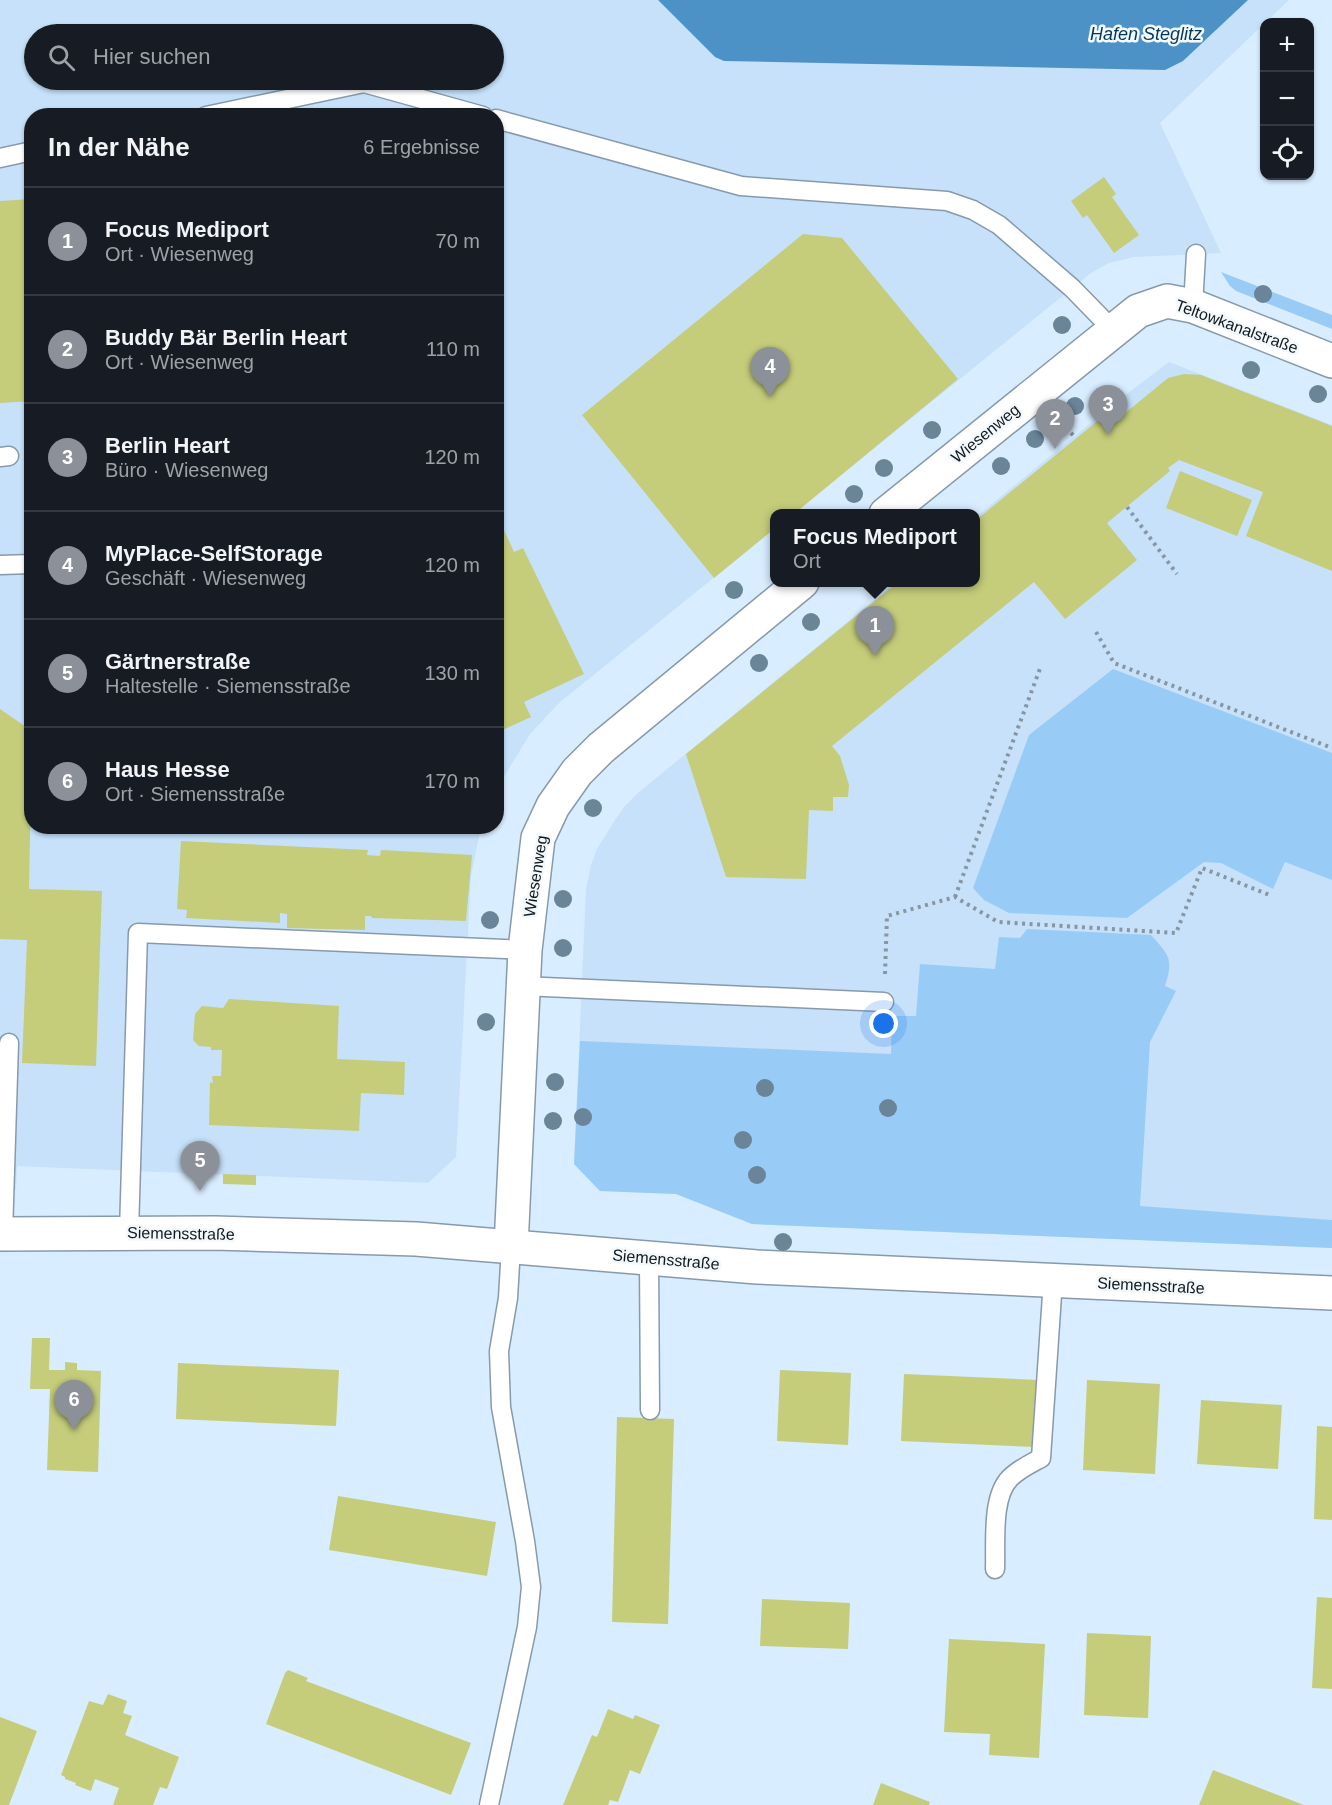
<!DOCTYPE html>
<html lang="de">
<meta charset="utf-8">
<style>
body{margin:0;font-family:Helvetica,sans-serif;background:#20242c;color:#f1f3f6}
.controls{position:absolute;right:18px;top:18px;display:grid;overflow:hidden;border-radius:12px;box-shadow:0 2px 4px #0004}
.controls button{width:54px;height:54px;display:grid;place-items:center;padding:0;border:0;border-bottom:2px solid #363941;background:#171b24;color:#f1f3f6;font:30px sans-serif}
.you{position:absolute;left:884px;top:1024px;width:21px;height:21px;margin:-15px;border:4px solid #fff;border-radius:50%;background:#1a73e8;box-shadow:0 0 0 9px #1a73e833}
.badge{display:grid;place-items:center;width:39px;height:39px;border-radius:50%;background:#8c9099;color:#fff;font-size:20px;font-weight:700}
.pin{position:absolute;translate:-50% -50px;filter:drop-shadow(0 2px 3px #0008)}
.pin::after{content:'';position:absolute;top:32px;width:21px;height:18px;background:inherit;clip-path:polygon(0 0,100% 0,50% 100%)}
.popup{position:absolute;left:770px;top:509px;width:210px;height:78px;box-sizing:border-box;display:grid;place-content:center;border-radius:12px;background:#171b24;filter:drop-shadow(0 2px 4px #0005);font-size:20px;white-space:nowrap;color:#9ea1a6}
.popup b{font-size:22px;color:#f1f3f6}
.popup::after{content:'';position:absolute;left:50%;top:100%;margin-left:-12px;border:12px solid transparent;border-top-color:#171b24}
.list{margin:0;padding:0;list-style:none}
h2{display:flex;justify-content:space-between;align-items:center;height:78px;margin:0;padding:0 24px;font-size:26px}
h2 small{font-size:20px;font-weight:400;color:#9ea1a6}
.list li{display:grid;grid-template-columns:39px 1fr auto;gap:18px;align-items:center;box-sizing:border-box;height:108px;padding:0 24px;border-top:2px solid #363941}
.list b{display:block;font-size:22px;white-space:nowrap}
.list p{margin:0;font-size:20px;white-space:nowrap;color:#9ea1a6}
.list em{font-size:20px;font-style:normal;color:#9ea1a6}
.icon{flex:none;width:33px;height:33px;fill:none;stroke:currentColor;stroke-width:2;stroke-linecap:round;stroke-linejoin:round}
.map{position:relative;flex:none;width:1332px;height:1805px;overflow:hidden}
.search{position:absolute;background:#171b24;box-shadow:0 2px 4px #0004;left:24px;top:24px;width:480px;height:66px;display:flex;align-items:center;gap:15px;box-sizing:border-box;padding:0 21px;border-radius:33px;color:#9ea1a6;font-size:22px}
.panel{position:absolute;background:#171b24;box-shadow:0 2px 4px #0004;left:24px;top:108px;width:480px;height:726px;border-radius:24px}
.map>svg:first-child{display:block}
.built{fill:#c6e1f9;fill-rule:evenodd}
.green{fill:#98ccf7}
.water{fill:#4d92c6}
.building{fill:#c5cd7b}
.lines{fill:none;stroke-linecap:round;stroke-linejoin:round}
.lane-casing{stroke:#879aab;stroke-width:21}
.street-casing{stroke:#879aab;stroke-width:36}
.secondary-casing{stroke:#879aab;stroke-width:36}
.path{stroke:#8796a3;stroke-width:4;stroke-dasharray:3 4.5;stroke-linecap:butt}
.lane{stroke:#fff;stroke-width:18}
.street{stroke:#fff;stroke-width:33}
.secondary{stroke:#fff;stroke-width:33}
.tree{fill:#6a8498}
.labels{text-anchor:middle;stroke-width:5;stroke-linejoin:round;paint-order:stroke}
.street-label{font-size:16px;fill:#11191f;stroke:#f3f8fb}
.water-label{font-size:18px;font-style:italic;fill:#00385b;stroke:#f3f8fb}
</style>
<div class="map">
<svg width="1332" height="1805" viewBox="0 0 1332 1805">
<rect width="100%" height="100%" fill="#d8edff"/>
<g class="built">
<path d="M0,0h658l57,57 468,4 65,-61h41l-129,123 61,130 -87,4 -25,6 -18,10 -297,240 -20,1v15l-215,174 -29,31 -33,54 -1,-672h-464v710l449,1 -10,48 -15,282 -28,26 -411,-17 -1,24 -16,-1zM34,34h460v46h-460z"/>
<path d="M1169,362l163,63v823l-580,-24 -76,-30 -76,-3 -26,-27 12,-275 5,-24 6,-16 16,-26 11,-16 15,-15 256,-209 81,-1v-65l139,-114z"/>
</g>
<g class="green">
<path d="M1221,272l111,43v14l-96,-38 -6,-5z"/>
<path d="M1113,669l219,84v127l-47,-18 -12,27 -52,-26 -17,-1 -77,56 -118,-5 -25,-13 -11,-12 56,-153z"/>
<path d="M1027,929l124,6c18,20 23,24 14,51l11,5 -26,51 -10,164 192,14v28l-580,-24 -76,-30 -76,-3 -26,-27 6,-123 311,13 1,-38h24l4,-52 75,5 4,-32 21,1z"/>
</g>
<path class="water" d="M658,0h590l-65,61 -18,9 -441,-9 -9,-4z"/>
<g class="building">
<path d="M1104,177l12,17 -4,3 27,38 -25,18 -27,-38 -4,3 -12,-17z"/>
<path d="M32,199v202l-32,2v-202z"/>
<path d="M803,234l39,4 116,141 -164,135h-20v15l-60,49 -132,-163z"/>
<path d="M1184,374l17,1 131,51v145l-86,-35 17,-44 -84,-32 -11,8 2,3 -63,52 30,37 -72,59 -31,-37 -202,164 8,10 9,29 -1,12h-15v14l-24,-1 -3,69 -80,-2 -40,-123 212,-172h78v-62l141,-115 7,9 44,-36z"/>
<path d="M1180,471l72,29 -15,36 -71,-28z"/>
<path d="M499,519l15,33 9,-4 61,126 -60,28 7,15 -35,16v-213z"/>
<path d="M0,709l32,22 -3,158 73,2 -6,175 -74,-3 5,-123 -27,-1z"/>
<path d="M181,841l187,9 -1,5 13,1 1,-6 91,5 -6,66 -94,-3 -1,-2h-6v14l-78,-2v-14l-7,-1v10l-94,-5 1,-8 -10,-1z"/>
<path d="M229,999l110,7 -2,53 68,3 -1,33 -43,-2 -2,38 -150,-6 1,-43 3,1 -1,-7h9l1,-26h-11v-3l-12,-1 -6,-6 2,-26 7,-8 21,2z"/>
<path d="M223,1174l33,1v10l-33,-1z"/>
<path d="M32,1338h18l-1,32h16v-8l12,1v7l24,1 -3,101 -51,-2 3,-81h-20z"/>
<path d="M178,1363l161,7 -3,56 -160,-7z"/>
<path d="M780,1370l71,3 -3,72 -71,-4z"/>
<path d="M904,1374l134,6 -3,67 -134,-6z"/>
<path d="M1087,1380l73,4 -5,90 -72,-4z"/>
<path d="M1201,1400l81,5 -4,64 -81,-5z"/>
<path d="M617,1417l57,2 -6,205 -56,-2z"/>
<path d="M1317,1426l15,1v93l-18,-1z"/>
<path d="M338,1496l158,26 -9,54 -158,-26z"/>
<path d="M1317,1597l15,1v91l-20,-1z"/>
<path d="M762,1599l88,4 -2,46 -88,-3z"/>
<path d="M1087,1633l64,3 -3,82 -64,-3z"/>
<path d="M949,1639l96,5 -6,114 -50,-3 1,-21 -46,-2z"/>
<path d="M288,1670l20,8 -2,3 165,62 -20,52 -185,-71 19,-51z"/>
<path d="M108,1694l19,7 -4,12 9,3 -7,19 54,22 -12,32 -7,-2 -7,18h-40l6,-17 -24,-9 -4,12 -16,-6 1,-2 -11,-4v-2l-4,-2 28,-74 14,4z"/>
<path d="M608,1709l25,10 2,-4 25,10 -20,49 -10,-4 -12,32 -8,-2 -2,5h-45l29,-70 5,2z"/>
<path d="M0,1717l37,14 -28,74h-9z"/>
<path d="M1213,1770l91,35h-105z"/>
<path d="M881,1783l49,19 -1,3h-56z"/>
</g>
<g class="lines">
<g class="lane-casing">
<g id="lane">
<path d="M206,116l158,-33 119,33"/>
<path d="M496,119l245,67 206,15 26,9 26,15 73,63 41,42"/>
<path d="M0,158l32,-7"/>
<path d="M1193,306l3,-52"/>
<path d="M0,457l9,-1"/>
<path d="M0,565l32,-1"/>
<path d="M522,986l362,16"/>
<path d="M129,1232l9,-299 387,17"/>
<path d="M3,1234l6,-191"/>
<path d="M649,1258l1,152"/>
<path d="M995,1569c1,-26 -4,-72 15,-91 9,-9 20,-14 31,-20l12,-178"/>
<path d="M489,1805l38,-178 4,-40 -6,-46 -24,-134 -2,-56 9,-53 3,-51"/>
</g>
</g>
<g class="street-casing">
<g id="street">
<path d="M886,514l252,-203 29,-10 26,5 139,55"/>
<path d="M511,1247l14,-297 13,-112 15,-32 24,-34 24,-24 201,-166"/>
</g>
</g>
<g class="secondary-casing">
<path id="secondary" d="M0,1234l215,-1 201,6 341,28 575,26"/>
</g>
<g class="path">
<path d="M1071,433l5,5"/>
<path d="M1127,507l50,67"/>
<path d="M1096,632l18,31 218,85"/>
<path d="M955,897l86,-231"/>
<path d="M885,974l2,-58 68,-19 43,25 178,11 26,-65 70,28"/>
</g>
<use href="#lane" class="lane"/>
<use href="#street" class="street"/>
<use href="#secondary" class="secondary"/>
</g>
<g class="tree">
<circle cx="1263" cy="294" r="9"/>
<circle cx="1062" cy="325" r="9"/>
<circle cx="1251" cy="370" r="9"/>
<circle cx="1318" cy="394" r="9"/>
<circle cx="1075" cy="406" r="9"/>
<circle cx="932" cy="430" r="9"/>
<circle cx="1035" cy="439" r="9"/>
<circle cx="1001" cy="466" r="9"/>
<circle cx="884" cy="468" r="9"/>
<circle cx="854" cy="494" r="9"/>
<circle cx="734" cy="590" r="9"/>
<circle cx="811" cy="622" r="9"/>
<circle cx="759" cy="663" r="9"/>
<circle cx="593" cy="808" r="9"/>
<circle cx="563" cy="899" r="9"/>
<circle cx="490" cy="920" r="9"/>
<circle cx="563" cy="948" r="9"/>
<circle cx="486" cy="1022" r="9"/>
<circle cx="555" cy="1082" r="9"/>
<circle cx="765" cy="1088" r="9"/>
<circle cx="888" cy="1108" r="9"/>
<circle cx="583" cy="1117" r="9"/>
<circle cx="553" cy="1121" r="9"/>
<circle cx="743" cy="1140" r="9"/>
<circle cx="757" cy="1175" r="9"/>
<circle cx="783" cy="1242" r="9"/>
</g>
<g class="labels">
<g class="street-label">
<text transform="translate(1237 326) rotate(20)" y="6">Teltowkanalstraße</text>
<text transform="translate(985 433) rotate(-39)" y="6">Wiesenweg</text>
<text transform="translate(535 876) rotate(-81)" y="6">Wiesenweg</text>
<text transform="translate(181 1233) rotate(1)" y="6">Siemensstraße</text>
<text transform="translate(666 1259) rotate(5)" y="6">Siemensstraße</text>
<text transform="translate(1151 1285) rotate(3)" y="6">Siemensstraße</text>
</g>
<g class="water-label">
<text x="1146" y="40">Hafen Steglitz</text>
</g>
</g>
</svg>
<div class="controls">
<button>+</button>
<button>−</button>
<button><svg class="icon" aria-label="locate" viewBox="0 0 24 24"><circle cx="12" cy="12" r="6"/><path d="M12 2v4M12 18v4M2 12h4M18 12h4"/></svg></button>
</div>
<div class="you"></div>
<div class="pin badge" style="left:875px;top:656px">1</div>
<div class="popup"><b>Focus Mediport</b>Ort</div>
<div class="pin badge" style="left:1055px;top:449px">2</div>
<div class="pin badge" style="left:1108px;top:435px">3</div>
<div class="pin badge" style="left:770px;top:397px">4</div>
<div class="pin badge" style="left:200px;top:1191px">5</div>
<div class="pin badge" style="left:74px;top:1430px">6</div>
<div class="search"><svg class="icon" aria-label="search" viewBox="0 0 24 24"><circle cx="10" cy="10" r="6"/><path d="M15 15l6 6"/></svg>Hier suchen</div>
<section class="panel">
<h2>In der Nähe<small>6 Ergebnisse</small></h2>
<ul class="list">
<li><span class="badge">1</span><div><b>Focus Mediport</b><p>Ort · Wiesenweg</p></div><em>70 m</em></li>
<li><span class="badge">2</span><div><b>Buddy Bär Berlin Heart</b><p>Ort · Wiesenweg</p></div><em>110 m</em></li>
<li><span class="badge">3</span><div><b>Berlin Heart</b><p>Büro · Wiesenweg</p></div><em>120 m</em></li>
<li><span class="badge">4</span><div><b>MyPlace-SelfStorage</b><p>Geschäft · Wiesenweg</p></div><em>120 m</em></li>
<li><span class="badge">5</span><div><b>Gärtnerstraße</b><p>Haltestelle · Siemensstraße</p></div><em>130 m</em></li>
<li><span class="badge">6</span><div><b>Haus Hesse</b><p>Ort · Siemensstraße</p></div><em>170 m</em></li>
</ul>
</section>
</div>
